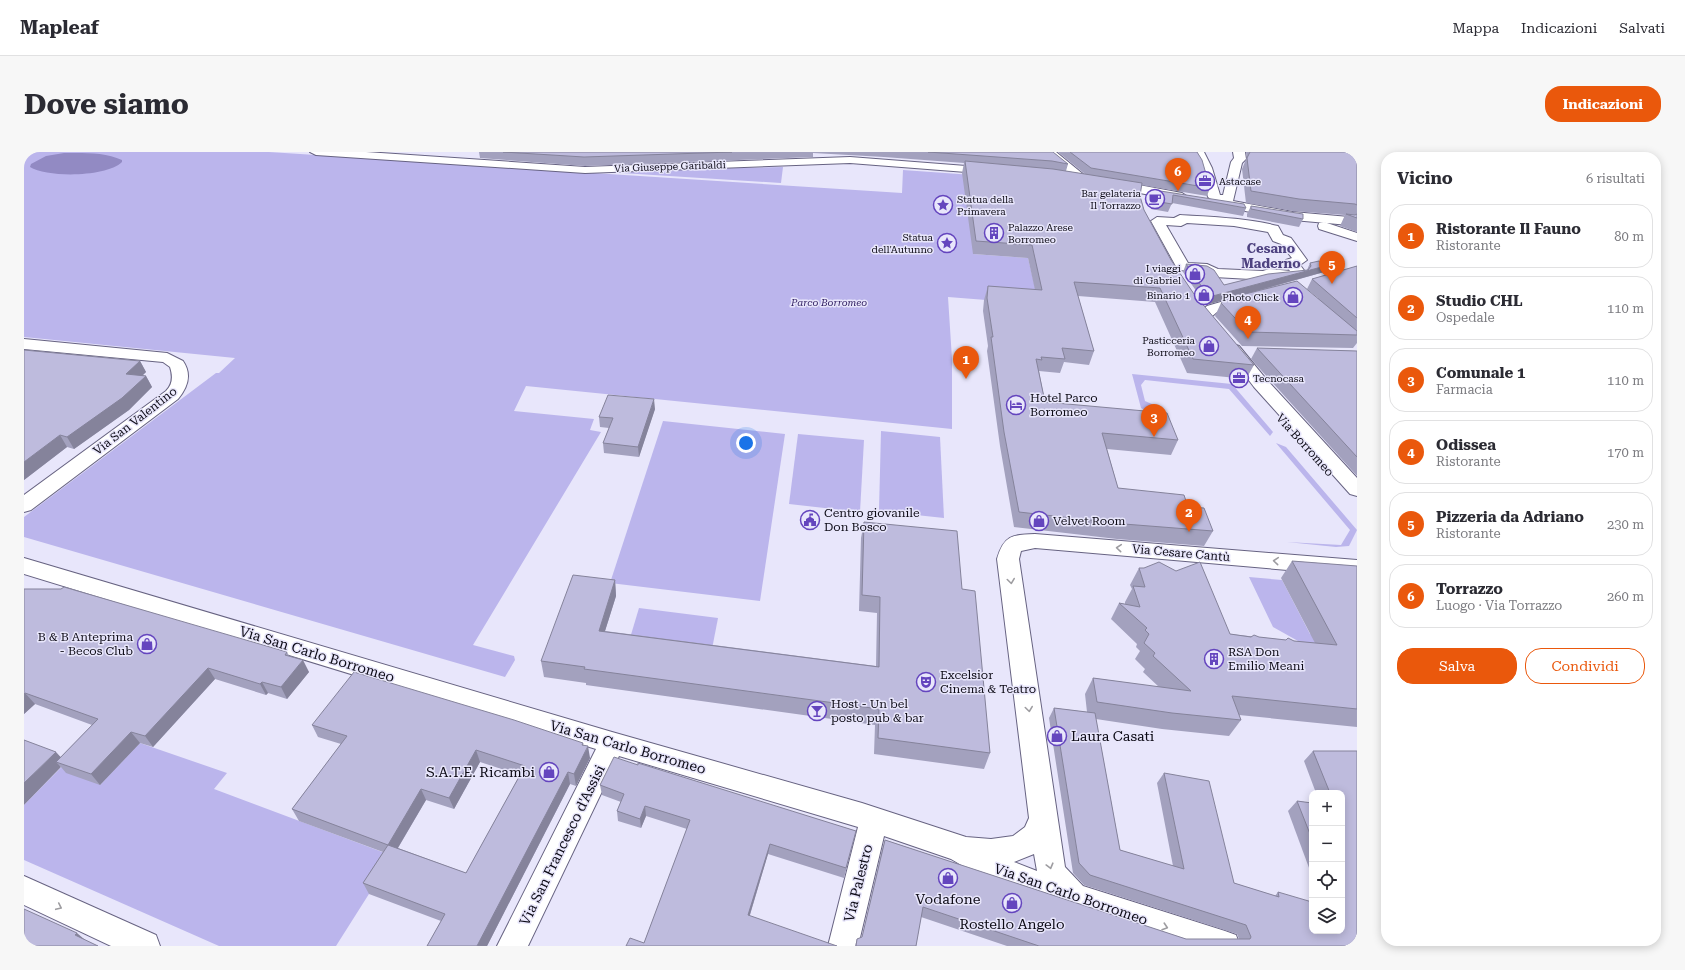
<!DOCTYPE html>
<html lang="it">
<meta charset="utf-8">
<style>
body{margin:0;font-family:"Roboto Serif",serif;background:#f7f7f7;color:#2b2b33}
.controls{position:absolute;right:12px;bottom:12px;display:grid;overflow:hidden;border-radius:8px;box-shadow:0 2px 10px #0003}
.controls button{width:36px;height:36px;display:grid;place-items:center;padding:0;border:0;border-bottom:1px solid #e1e1e2;background:#fff;color:#2b2b33;font:20px sans-serif}
.you{position:absolute;left:722px;top:291px;width:14px;height:14px;margin:-10px;border:3px solid #fff;border-radius:50%;background:#1a73e8;box-shadow:0 0 0 6px #1a73e833}
.badge{display:grid;place-items:center;width:26px;height:26px;border-radius:50%;background:#ea580c;color:#fff;font-size:13px;font-weight:700}
.pin{position:absolute;translate:-50% -33px;filter:drop-shadow(0 1px 2px #0008)}
.pin::after{content:'';position:absolute;top:21px;width:14px;height:12px;background:inherit;clip-path:polygon(0 0,100% 0,50% 100%)}
.list{margin:0;padding:0;list-style:none}
h2{display:flex;justify-content:space-between;align-items:center;height:52px;margin:0;padding:0 16px;font-size:17px}
h2 small{font-size:13px;font-weight:400;color:#7c7c81}
.list li{display:grid;grid-template-columns:26px 1fr auto;gap:12px;align-items:center;box-sizing:border-box;height:64px;margin:0 8px 8px;padding:0 8px;border:1px solid #e1e1e2;border-radius:16px}
.list b{display:block;font-size:15px;white-space:nowrap}
.list p{margin:0;font-size:13px;white-space:nowrap;color:#7c7c81}
.list em{font-size:13px;font-style:normal;color:#7c7c81}
.actions{display:flex;gap:8px;padding:12px 16px}
.actions a{flex:1;padding:9px 0;border:1px solid #ea580c;border-radius:16px;text-align:center;font-size:14px;color:#ea580c}
.actions .main{background:#ea580c;color:#fff}
.icon{flex:none;width:22px;height:22px;fill:none;stroke:currentColor;stroke-width:2;stroke-linecap:round;stroke-linejoin:round}
.map{position:relative;flex:none;width:1333px;height:794px;overflow:hidden;border-radius:16px}
header{display:flex;align-items:center;gap:24px;box-sizing:border-box;height:56px;padding:0 20px;background:#fff;border-bottom:1px solid #e1e1e2}
header strong{font-size:19px}
nav{display:flex;gap:22px;margin-inline-start:auto;font-size:14px}
.intro{display:flex;align-items:center;justify-content:space-between;box-sizing:border-box;height:96px;padding:0 24px}
h1{margin:0;font-size:28px}
.button{padding:10px 18px;border-radius:16px;background:#ea580c;color:#fff;font-size:14px;font-weight:700}
main{display:flex;gap:24px;padding:0 24px}
aside{flex:1;background:#fff;border-radius:16px;box-shadow:0 2px 10px #0003}
.map>svg:first-child{display:block}
.green{fill:#bbb5ec}
.water{fill:#928ac3}
.lines{fill:none;stroke-linecap:round;stroke-linejoin:round}
.street-casing{stroke:#676382;stroke-width:2}
.street{fill:#fff;fill-rule:evenodd}
.wall{fill:#a3a1be;fill-rule:evenodd}
.shaded-wall{fill:#85839b}
.building{fill:#bebbdd;stroke:#85839b;fill-rule:evenodd}
.oneway{stroke:#9e9da1}
.labels{text-anchor:middle;stroke-width:3;stroke-linejoin:round;paint-order:stroke}
.far-street-label{font-size:10px;fill:#0c0a15;stroke:#e8e6fb}
.far-poi-label{font-size:10px;fill:#0c0a15;stroke:#e8e6fb;text-anchor:end}
.far-park-label{font-size:10px;font-style:italic;fill:#2f1d61;stroke:#e8e6fb}
.poi-label{font-size:12px;fill:#0c0a15;stroke:#e8e6fb;text-anchor:start}
.street-label{font-size:12px;fill:#0c0a15;stroke:#e8e6fb}
.far-district-label{font-size:13px;font-weight:bold;fill:#4e4280;stroke:#e8e6fb}
.near-street-label{font-size:14px;fill:#0c0a15;stroke:#e8e6fb}
.near-poi-label{font-size:14px;fill:#0c0a15;stroke:#e8e6fb}
</style>
<header>
<strong>Mapleaf</strong>
<nav><a>Mappa</a><a>Indicazioni</a><a>Salvati</a></nav>
</header>
<div class="intro"><h1>Dove siamo</h1><a class="button">Indicazioni</a></div>
<main>
<div class="map">
<svg width="1333" height="794" viewBox="0 0 1333 794">
<rect width="100%" height="100%" fill="#e8e6fb"/>
<g class="green">
<path d="M0,0h245l633,41 1,-23 126,9 -56,75 55,4 11,46 -91,-7 4,62v70l-426,-43 -12,25 80,8 -4,11 11,2 -128,213 41,11 1,4 -10,17 -481,-140v-20l192,-144h3l16,-15 -211,-21z"/>
<path d="M759,15l-2,16 -191,-12z"/>
<path d="M1108,222l100,10 41,48 -3,4 -41,-47 -84,-9 -4,5 4,16 9,4 5,7 -6,3 -12,-7z"/>
<path d="M639,269l122,13 -25,167 -150,-18z"/>
<path d="M857,279l59,6 4,81 -65,-7z"/>
<path d="M774,282l66,6 -4,72 -71,-8z"/>
<path d="M1252,291l10,4 71,83 -8,16 -13,1 -49,-5 54,3 9,-15z"/>
<path d="M1225,425l33,3 28,54 47,5 -50,7 -34,-19z"/>
<path d="M615,456l79,10 -6,31 -82,-11z"/>
<path d="M75,577l1,56 40,-42 87,30 -13,16 179,67 -57,90h-117l-195,-86v-55z"/>
</g>
<path class="water" d="M40,1c19,0 41,-1 58,7v2c-15,15 -74,16 -92,5l1,-3 15,-8z"/>
<g class="lines">
<g class="street-casing">
<g id="street">
<path d="M286,0h56l219,15 265,-10 142,11 6,3 -6,3 -142,-11 -265,10 -269,-18z"/>
<path d="M1019,0h13l33,27 -2,3h-8z"/>
<path d="M1168,0h12l8,16 8,27h3l8,-33 3,-4 -1,-6h12l1,7 -4,4 -9,38 60,11 56,5 6,4 -6,4 -56,-5 -80,-15 -2,-3 1,-2 -4,-3 -8,-29z"/>
<path d="M1088,28l70,13 6,4 -6,4 -74,-14 -2,-3 2,-3z"/>
<path d="M1156,63c33,2 66,3 98,11l5,9 8,3 16,22 -7,5 6,8 -2,3c-12,3 -24,1 -35,4l-55,-3 -10,-5 -26,-2 -27,-49 6,-4 17,1zM1163,71l47,3 34,6 5,9 8,3 11,14 -6,2 -2,3 6,8 -21,-2 -6,2 -45,-2 -11,-5 -19,-1 -22,-38 15,1z"/>
<path d="M1300,70l33,11v8l-38,-12 -1,-3 1,-3z"/>
<path d="M1224,142l5,1 2,3 -2,3 -36,11 -7,6h-10l-3,-3 10,-9z"/>
<path d="M0,187l143,14 16,8c9,13 5,26 -5,38l-147,111 -7,2v-17l142,-104c7,-7 7,-15 4,-24l-7,-5 -139,-13z"/>
<path d="M1209,192l6,2 27,33 91,99v18l-7,-2 -96,-107 -29,-38 2,-3z"/>
<path d="M1011,382l322,26v16l-322,-28 -14,3 -2,8 46,308 18,19 142,45 11,4 4,11h-62l-136,-45 -55,-21 -36,-21 -67,-23 -26,110h-30l30,-119 -239,-71 -91,190h-31l99,-197 -572,-175v-16l588,174 250,71 104,34 25,2 22,-3 12,-9 4,-9 -32,-259c7,-24 15,-24 38,-25zM1010,702l3,17 -23,-9z"/>
<path d="M0,724l132,59 4,11h-49l-87,-41z"/>
</g>
</g>
<use href="#street" class="street"/>
</g>
<g class="wall">
<path d="M455,0h574l15,12 -2,7 19,3 -27,-22h139l13,36 -3,8 -66,-11 -1,11 4,14 27,50 23,34 60,71 -8,14 -59,-6 -32,-71 -77,-6 16,55 -5,14 -25,-3 -4,11 -21,-2 6,31 133,38 -7,15 -64,-6 11,39 70,19 25,24 -9,15 -87,-7 -103,-12 -14,-81 -13,-95 1,-5 -5,-35 1,-11 4,-14 47,4 -7,-32 -55,-4 -11,-81 2,-10 -80,-6 -71,-4v4l-228,9 -105,-8z"/>
<path d="M1222,0h111v80l-17,-6 5,-11 -52,-4 -47,-8 -4,-34 5,-12z"/>
<path d="M1130,38l92,18 -3,8 -71,-13 -4,9 -17,-3v-11z"/>
<path d="M1227,54l52,13 -4,8 -52,-10v-3z"/>
<path d="M1286,111l14,9 -80,23 74,3 -11,-9 5,-10 45,-13v77l-4,5 -111,-2 -27,-30 6,-13 7,-4 -22,6 -23,-33 3,-8 38,21 83,-15z"/>
<path d="M1233,196l100,3v125l-106,-117z"/>
<path d="M0,198l116,11 6,11 -3,3 3,1 6,11 -23,23 -55,39 -7,-2 -43,33z"/>
<path d="M631,257l-16,48 -35,-4 -1,-10 6,-15 -9,-1 -1,-10z"/>
<path d="M840,370l98,67 28,164 -6,16 -110,-15 1,-29 -289,-40v-2l-42,-6 -3,-16 74,-81 1,16 -11,35 271,35 1,-53 -18,-2 2,-73z"/>
<path d="M1268,409l65,5v161l-118,-12 2,5 -12,16 -67,-7 -66,-10 24,131 53,16 -16,-83 7,-10 70,110 41,13 3,-4 64,39v-138h-26l-12,-32 9,-10h44v195h-350l-86,-29 -5,29h-61l2,-7 5,-1 20,-89 3,-9 301,99h53l-2,-5 -153,-49 -11,-12 -24,-155 5,-10 33,4 -2,-18 8,-16 66,9 -16,-15 2,-3 -10,-10 5,-8 -4,-4 1,-3 -26,-25 8,-16 6,1v-2l7,-13 -2,-4 9,-17 91,66 85,9 -34,-65z"/>
<path d="M0,437l263,63 2,4 20,16 -22,27 -19,-6 -2,2 -51,-16 -62,68 -13,-4 -40,42 -34,-12 -5,-6 -37,-27 37,17 31,-32 -57,-21 -11,10z"/>
<path d="M288,573l271,18v2l7,13 -14,28 -6,-2 -83,162h-60l14,-25 -72,-27 -6,-11 20,-31 -84,-31 -7,-12 49,-65 -23,-7zM456,610l40,13 -54,98 -68,-25 28,-48 28,9z"/>
<path d="M614,613l218,66 -12,47 -76,-24 -18,61 -106,28 43,-114 -41,-13 -5,12 -23,-7 -1,-10 4,-9 -19,-7 -2,-10z"/>
<path d="M1273,649l15,2v73l-24,-65z"/>
</g>
<g class="shaded-wall">
<path d="M1305,113l-5,7 -118,33 3,-8z"/>
<path d="M116,209l6,11 -14,13 -6,-11z"/>
<path d="M122,224l6,11 -23,23 -55,39 -7,-12z"/>
<path d="M630,247l1,10 -16,48 -1,-10z"/>
<path d="M36,283l7,12 -43,33v-18z"/>
<path d="M591,428l1,16 -16,51 -1,-16z"/>
<path d="M279,508l6,12 -22,27 -6,-12z"/>
<path d="M184,516l7,11 -62,68 -8,-11z"/>
<path d="M238,530l6,11 -2,2 -6,-11z"/>
<path d="M1,541l10,11 -11,10v-20z"/>
<path d="M107,580l9,11 -40,42 -9,-11z"/>
<path d="M559,591l2,10 3,-7 2,12 -14,28 -2,-12z"/>
<path d="M452,598l4,12 -26,47 -5,-11z"/>
<path d="M32,600l10,11 -10,-1 5,5 -37,38v-22z"/>
<path d="M544,620l2,12 -83,162h-10z"/>
<path d="M397,637l5,11 -33,56 -5,-11z"/>
<path d="M621,654l1,10 -5,12 -1,-9z"/>
<path d="M746,692l-2,10 -21,70 1,-9z"/>
<path d="M53,781l15,13 -17,-11z"/>
</g>
<g class="building">
<path d="M479,0h229l-148,5z"/>
<path d="M904,0h125l15,12 -16,-3z"/>
<path d="M1046,0h127l5,8 8,28 -119,-20z"/>
<path d="M1226,0h107v53l-2,-1 -56,-5 -48,-8 -4,-33z"/>
<path d="M941,9l88,8 89,14 -2,13 4,14 27,50 23,34 60,71 -61,-6 -33,-71 -86,-6 20,69 -32,-3 3,11 -24,-2 1,3 -6,-1 9,43 122,11 11,27 -76,-7 16,55 66,7 4,12 16,1 9,23 -89,-7 -105,-12 -15,-80 -13,-95h2l-6,-39 1,-12 54,4 -10,-45 -56,-4z"/>
<path d="M1130,38l90,14 2,4 -73,-13 -1,9 -18,-3z"/>
<path d="M1227,54l52,8v5l-52,-10z"/>
<path d="M1322,62l9,1 2,-1v4z"/>
<path d="M1295,109l2,3 8,1 -120,32 -23,-33 21,2 7,4 10,15 44,-11 40,-4 3,-4 -1,-3z"/>
<path d="M1333,114v52l-45,-39z"/>
<path d="M1273,129l60,50v4l-109,-3 -27,-29 8,-5z"/>
<path d="M1233,196l100,3v106z"/>
<path d="M0,198l116,11 -14,13 20,2 -24,22 -55,39 -7,-2 -36,27z"/>
<path d="M584,243l46,4 -16,48 -35,-4 10,-25 -14,-1z"/>
<path d="M840,370l93,9 5,58 13,2 15,162 -112,-15 1,-29 -295,-40 1,-2 -44,-6 32,-86 42,5 -16,51 280,36 1,-70 -18,-2z"/>
<path d="M1268,409l65,5v143l-125,-13 9,24 -69,-7 -75,-11 -4,-24 98,13 -38,-35 2,-3 -11,-10 5,-9 -4,-4 2,-2 -28,-25 21,4 -7,-21 12,1 -6,-19h5l15,-6 17,9 24,-9 30,72 21,3 3,-2 5,2 27,3 2,-2 6,3 43,4z"/>
<path d="M40,435l223,65 -2,3 18,5 -22,27 -19,-5 -2,2 -52,-16 -63,68 -14,-4 -40,42 -35,-12 42,-43 -73,-26 -1,1v-105h37z"/>
<path d="M330,520l160,48 69,23 -1,2 6,1 -14,28 -6,-2 -91,174h-50l18,-32 -82,-31 25,-38 -96,-36 55,-73 -35,-11zM452,598l49,16 -59,107 -78,-28 33,-56 28,9z"/>
<path d="M1030,556l41,5 25,137 64,19 -20,-96 45,8 25,102 45,14 -1,-5 34,10v29h30v-138h-12l-17,-42h44v195h-318l-116,-39 -7,39h-60l1,-7 5,-2 23,-97 301,99h64l1,-2 -5,-12 -156,-50 -11,-12z"/>
<path d="M0,588l32,12 -32,31z"/>
<path d="M590,605l24,8v-2l218,68 -10,37 -76,-24 -22,71 89,31h-211l4,-8 14,5 46,-123 -45,-14 -5,13 -23,-8 7,-17 -24,-9z"/>
<path d="M1273,649l15,2v36z"/>
<path d="M0,757l53,24 -2,2 23,11h-74z"/>
</g>
<defs><path id="oneway-chevron" d="M-2-3.5L2.5 0L-2 3.5" fill="none" stroke-width="1.6" stroke-linecap="round" stroke-linejoin="round"/></defs>
<g class="oneway">
<use href="#oneway-chevron" transform="translate(1095 396) rotate(-175)"/>
<use href="#oneway-chevron" transform="translate(1252 409) rotate(-175)"/>
<use href="#oneway-chevron" transform="translate(987 429) rotate(82)"/>
<use href="#oneway-chevron" transform="translate(1005 557) rotate(82)"/>
<use href="#oneway-chevron" transform="translate(1026 714) rotate(75)"/>
<use href="#oneway-chevron" transform="translate(35 755) rotate(25)"/>
<use href="#oneway-chevron" transform="translate(1141 775) rotate(18)"/>
</g>
<defs>
<g id="office-ring" transform="scale(1)"><circle r="9.5" fill="#e8e6fb" stroke="#6445be" stroke-width="1.5"/><path d="M-6-3h4V-5.5h4V-3h4V5H-6ZM-1-4.5V-3h2v-1.5ZM-6 0V1H6V0Z" fill="#6445be"/></g>
<g id="cafe-ring" transform="scale(1)"><circle r="9.5" fill="#e8e6fb" stroke="#6445be" stroke-width="1.5"/><path d="M-5.5-4.5H6V0H3Q3 3.5 0 3.5H-2.5Q-5.5 3.5-5.5 0ZM3-3.2v2h1.7v-2ZM-6 4.5H4V6H-6Z" fill="#6445be"/></g>
<g id="sight-ring" transform="scale(1)"><circle r="9.5" fill="#e8e6fb" stroke="#6445be" stroke-width="1.5"/><path d="M0-6L1.8-2.2L6-1.7L2.9 1.2L3.7 5.4L0 3.3L-3.7 5.4L-2.9 1.2L-6-1.7L-1.8-2.2Z" fill="#6445be"/></g>
<g id="building-ring" transform="scale(1)"><circle r="9.5" fill="#e8e6fb" stroke="#6445be" stroke-width="1.5"/><path d="M-4-6H4V6H1V3H-1V6H-4ZM-2.5-4.3h1.7v1.8h-1.7ZM.8-4.3h1.7v1.8H.8ZM-2.5-1h1.7V.8h-1.7ZM.8-1h1.7V.8H.8Z" fill="#6445be"/></g>
<g id="shop-ring" transform="scale(1)"><circle r="9.5" fill="#e8e6fb" stroke="#6445be" stroke-width="1.5"/><path d="M-5-2.5h2.3a2.7 3.5 0 0 1 5.4 0H5L5.5 6h-11ZM-1.5-2.5h3a1.5 2.3 0 0 0-3 0Z" fill="#6445be"/></g>
<g id="hotel-ring" transform="scale(1)"><circle r="9.5" fill="#e8e6fb" stroke="#6445be" stroke-width="1.5"/><path d="M-6-4.5h1.5V1H6V5H4.5V3h-9V5H-6ZM-4 0a1.8 1.8 0 1 1 3.6 0ZM.5 0V-2.5h3Q6-2.5 6 0Z" fill="#6445be"/></g>
<g id="civic-ring" transform="scale(1)"><circle r="9.5" fill="#e8e6fb" stroke="#6445be" stroke-width="1.5"/><path d="M-.6-6.5H3V-4.5H.6V-3L4-1V1h2V6H-6V1h2V-1L-.6-3ZM-1.2 2.5V6h2.4V2.5Z" fill="#6445be"/></g>
<g id="theatre-ring" transform="scale(1)"><circle r="9.5" fill="#e8e6fb" stroke="#6445be" stroke-width="1.5"/><path d="M-5-5.5Q0-4 5-5.5V0Q5 5 0 6Q-5 5-5 0ZM-3.3-2.5H-1v1.5H-3.3ZM1-2.5H3.3v1.5H1ZM-2.8 1Q0 5.5 2.8 1Z" fill="#6445be"/></g>
<g id="bar-ring" transform="scale(1)"><circle r="9.5" fill="#e8e6fb" stroke="#6445be" stroke-width="1.5"/><path d="M-6-5H6L.8 .8V4.5H3.5V6h-7V4.5H-.8V.8Z" fill="#6445be"/></g>
</defs>
<g fill-rule="evenodd">
<use href="#office-ring" x="1181" y="29"/>
<use href="#cafe-ring" x="1131" y="47"/>
<use href="#sight-ring" x="919" y="53"/>
<use href="#building-ring" x="970" y="81"/>
<use href="#sight-ring" x="923" y="91"/>
<use href="#shop-ring" x="1171" y="122"/>
<use href="#shop-ring" x="1180" y="143"/>
<use href="#shop-ring" x="1269" y="145"/>
<use href="#shop-ring" x="1185" y="194"/>
<use href="#office-ring" x="1215" y="226"/>
<use href="#hotel-ring" x="992" y="253"/>
<use href="#civic-ring" x="786" y="368"/>
<use href="#shop-ring" x="1015" y="369"/>
<use href="#shop-ring" x="123" y="492"/>
<use href="#building-ring" x="1190" y="507"/>
<use href="#theatre-ring" x="902" y="530"/>
<use href="#bar-ring" x="793" y="559"/>
<use href="#shop-ring" x="1033" y="584"/>
<use href="#shop-ring" x="525" y="620"/>
<use href="#shop-ring" x="924" y="726"/>
<use href="#shop-ring" x="988" y="751"/>
</g>
<g class="labels">
<g class="far-street-label">
<text transform="translate(646 14) rotate(-2)" y="4">Via Giuseppe Garibaldi</text>
</g>
<g class="far-poi-label">
<text x="1195" y="33" text-anchor="start">Astacase</text>
<text x="1117" y="45">Bar gelateria<tspan x="1117" dy="12">Il Torrazzo</tspan></text>
<text x="933" y="51" text-anchor="start">Statua della<tspan x="933" dy="12">Primavera</tspan></text>
<text x="984" y="79" text-anchor="start">Palazzo Arese<tspan x="984" dy="12">Borromeo</tspan></text>
<text x="909" y="89">Statua<tspan x="909" dy="12">dell'Autunno</tspan></text>
<text x="1157" y="120">I viaggi<tspan x="1157" dy="12">di Gabriel</tspan></text>
<text x="1166" y="147">Binario 1</text>
<text x="1255" y="149">Photo Click</text>
<text x="1171" y="192">Pasticceria<tspan x="1171" dy="12">Borromeo</tspan></text>
<text x="1229" y="230" text-anchor="start">Tecnocasa</text>
</g>
<g class="far-park-label">
<text x="805" y="154">Parco Borromeo</text>
</g>
<g class="poi-label">
<text x="1006" y="250">Hotel Parco<tspan x="1006" dy="14">Borromeo</tspan></text>
<text x="800" y="365">Centro giovanile<tspan x="800" dy="14">Don Bosco</tspan></text>
<text x="1029" y="373">Velvet Room</text>
<text x="109" y="489" text-anchor="end">B &amp; B Anteprima<tspan x="109" dy="14">- Becos Club</tspan></text>
<text x="1204" y="504">RSA Don<tspan x="1204" dy="14">Emilio Meani</tspan></text>
<text x="916" y="527">Excelsior<tspan x="916" dy="14">Cinema &amp; Teatro</tspan></text>
<text x="807" y="556">Host - Un bel<tspan x="807" dy="14">posto pub &amp; bar</tspan></text>
</g>
<g class="street-label">
<text transform="translate(111 269) rotate(-38)" y="4">Via San Valentino</text>
<text transform="translate(1281 293) rotate(48)" y="4">Via Borromeo</text>
<text transform="translate(1157 401) rotate(5)" y="4">Via Cesare Cantù</text>
</g>
<g class="far-district-label">
<text x="1247" y="101">Cesano<tspan x="1247" dy="15">Maderno</tspan></text>
</g>
<g class="near-street-label">
<text transform="translate(293 502) rotate(17)" y="5">Via San Carlo Borromeo</text>
<text transform="translate(604 595) rotate(16)" y="5">Via San Carlo Borromeo</text>
<text transform="translate(538 693) rotate(-64)" y="5">Via San Francesco d'Assisi</text>
<text transform="translate(834 731) rotate(-76)" y="5">Via Palestro</text>
<text transform="translate(1047 742) rotate(19)" y="5">Via San Carlo Borromeo</text>
</g>
<g class="near-poi-label">
<text x="1047" y="589" text-anchor="start">Laura Casati</text>
<text x="511" y="625" text-anchor="end">S.A.T.E. Ricambi</text>
<text x="924" y="752">Vodafone</text>
<text x="988" y="777">Rostello Angelo</text>
</g>
</g>
</svg>
<div class="controls">
<button>+</button>
<button>−</button>
<button><svg class="icon" aria-label="locate" viewBox="0 0 24 24"><circle cx="12" cy="12" r="6"/><path d="M12 2v4M12 18v4M2 12h4M18 12h4"/></svg></button>
<button><svg class="icon" aria-label="layers" viewBox="0 0 24 24"><path d="M12 4l9 5-9 5-9-5zM3 14l9 5 9-5"/></svg></button>
</div>
<div class="you"></div>
<div class="pin badge" style="left:942px;top:227px">1</div>
<div class="pin badge" style="left:1165px;top:380px">2</div>
<div class="pin badge" style="left:1130px;top:285px">3</div>
<div class="pin badge" style="left:1224px;top:187px">4</div>
<div class="pin badge" style="left:1308px;top:132px">5</div>
<div class="pin badge" style="left:1154px;top:39px">6</div>
</div>
<aside>
<h2>Vicino<small>6 risultati</small></h2>
<ul class="list">
<li><span class="badge">1</span><div><b>Ristorante Il Fauno</b><p>Ristorante</p></div><em>80 m</em></li>
<li><span class="badge">2</span><div><b>Studio CHL</b><p>Ospedale</p></div><em>110 m</em></li>
<li><span class="badge">3</span><div><b>Comunale 1</b><p>Farmacia</p></div><em>110 m</em></li>
<li><span class="badge">4</span><div><b>Odissea</b><p>Ristorante</p></div><em>170 m</em></li>
<li><span class="badge">5</span><div><b>Pizzeria da Adriano</b><p>Ristorante</p></div><em>230 m</em></li>
<li><span class="badge">6</span><div><b>Torrazzo</b><p>Luogo · Via Torrazzo</p></div><em>260 m</em></li>
</ul>
<div class="actions"><a class="main">Salva</a><a>Condividi</a></div>
</aside>
</main>
